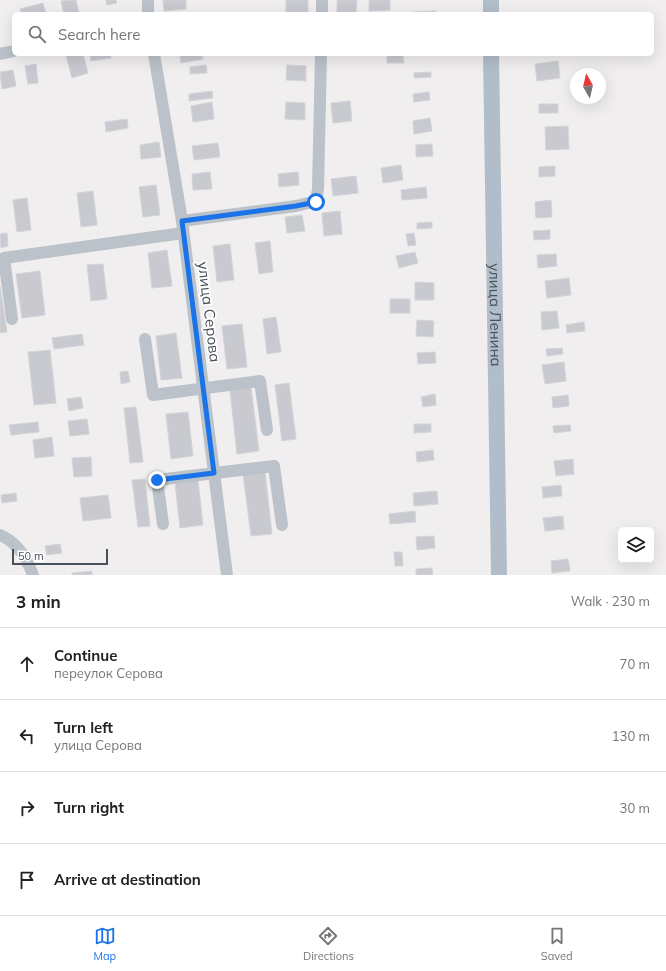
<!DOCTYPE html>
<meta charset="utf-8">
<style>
body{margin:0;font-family:Mulish,sans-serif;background:#f2f2f2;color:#202124}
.controls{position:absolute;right:12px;bottom:12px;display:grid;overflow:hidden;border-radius:6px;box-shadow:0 4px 16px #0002}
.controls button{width:36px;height:36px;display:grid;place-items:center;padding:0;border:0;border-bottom:1px solid #e0e0e0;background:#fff;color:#202124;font:20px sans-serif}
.compass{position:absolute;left:570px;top:68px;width:36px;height:36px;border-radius:50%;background:#fff;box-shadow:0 4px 16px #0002;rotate:352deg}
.scale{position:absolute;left:12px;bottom:10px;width:96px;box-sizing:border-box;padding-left:4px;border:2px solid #485159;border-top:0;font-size:11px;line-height:14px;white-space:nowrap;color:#485159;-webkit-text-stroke:3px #fff;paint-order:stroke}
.stop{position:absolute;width:12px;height:12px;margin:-9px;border:3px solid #1a73e8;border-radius:50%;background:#fff}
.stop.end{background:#1a73e8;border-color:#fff;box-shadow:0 1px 4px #0008}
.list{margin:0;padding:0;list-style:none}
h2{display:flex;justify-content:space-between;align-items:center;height:52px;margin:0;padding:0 16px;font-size:17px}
h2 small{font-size:13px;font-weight:400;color:#757577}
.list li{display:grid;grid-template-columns:26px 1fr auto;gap:12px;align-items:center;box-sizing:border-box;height:72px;padding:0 16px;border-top:1px solid #e0e0e0}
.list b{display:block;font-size:15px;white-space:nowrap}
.list p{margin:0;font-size:13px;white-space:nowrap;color:#757577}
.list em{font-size:13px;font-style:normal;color:#757577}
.icon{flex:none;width:22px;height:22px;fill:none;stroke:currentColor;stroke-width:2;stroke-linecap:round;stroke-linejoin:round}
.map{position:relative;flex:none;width:666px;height:575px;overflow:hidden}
.search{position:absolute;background:#fff;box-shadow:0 4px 16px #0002;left:12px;right:12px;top:12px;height:44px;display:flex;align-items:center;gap:10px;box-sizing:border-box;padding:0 14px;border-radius:6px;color:#757577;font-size:15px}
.sheet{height:340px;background:#fff}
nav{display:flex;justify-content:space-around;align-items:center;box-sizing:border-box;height:56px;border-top:1px solid #e0e0e0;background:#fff;font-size:11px;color:#757577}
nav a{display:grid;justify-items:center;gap:2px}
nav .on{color:#1a73e8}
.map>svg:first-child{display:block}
.building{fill:#c9cad0;stroke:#d2d4d9}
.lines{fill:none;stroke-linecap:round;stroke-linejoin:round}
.minor{stroke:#bbc2c9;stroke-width:12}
.major{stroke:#b1bdc9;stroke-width:16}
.route{stroke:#1a73e8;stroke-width:5}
.labels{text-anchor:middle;stroke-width:3.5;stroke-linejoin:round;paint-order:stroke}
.street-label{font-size:15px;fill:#485159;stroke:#fff}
</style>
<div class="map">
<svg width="666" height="575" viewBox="0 0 666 575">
<rect width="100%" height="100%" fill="#f0eeee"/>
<g class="building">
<path d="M76,0l3,14h-15l-3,-13z"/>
<path d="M106,0h10l1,3 -10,2z"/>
<path d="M163,0h23v9l-22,2z"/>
<rect x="286" y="0" width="22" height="14"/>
<path d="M337,0h20l-1,13 -19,-1z"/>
<path d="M369,0h21v10l-21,1z"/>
<path d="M43,3l3,11h-24l-2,-5z"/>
<path d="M435,11v3h-21v-2z"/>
<path d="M83,54l5,19 -16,5 -6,-23z"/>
<path d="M90,54h20l1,4 -20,3z"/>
<path d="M180,54h22l1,5 -22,4z"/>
<path d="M403,54l1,9h-17v-8z"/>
<path d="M558,61l2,17 -23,3 -2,-17z"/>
<path d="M36,64l2,19 -10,1 -3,-18z"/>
<path d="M206,65l1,8 -17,1v-7z"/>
<path d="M287,65l19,1v15l-20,-1z"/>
<path d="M13,70l3,16 -14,3 -2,-17z"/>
<path d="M431,72v5l-17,1v-5z"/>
<path d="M212,91l1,7 -24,3v-7z"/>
<path d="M429,92l1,8 -16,2 -1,-8z"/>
<path d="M350,101l2,20 -19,2 -2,-20z"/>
<path d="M212,102l2,17 -21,3 -2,-16z"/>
<path d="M286,102l19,1v17l-20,-1z"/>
<rect x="539" y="104" width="19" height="9"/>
<path d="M430,118l2,13 -18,3 -1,-13z"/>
<path d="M127,119l1,9 -22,4 -1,-10z"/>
<path d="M568,126l1,23 -23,1 -1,-23z"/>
<path d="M159,142l2,15 -20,2 -1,-14z"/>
<path d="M218,143l2,14 -26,3 -2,-14z"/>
<path d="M432,144l1,12 -17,1v-12z"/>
<path d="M401,165l2,15 -20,3 -2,-15z"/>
<path d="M555,166v10l-16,1v-10z"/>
<path d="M210,172l2,17 -19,1 -1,-16z"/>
<path d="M298,172l1,13 -20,2 -1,-13z"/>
<path d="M356,176l2,17 -25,3 -2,-17z"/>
<path d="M156,185l4,30 -17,2 -4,-30z"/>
<path d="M426,187l1,11 -25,2 -1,-10z"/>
<path d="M93,191l4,34 -16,2 -4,-34z"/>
<path d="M27,198l4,32 -14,2 -4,-32z"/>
<path d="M551,200l1,17 -16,1 -1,-16z"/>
<path d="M340,211l2,23 -18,2 -2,-23z"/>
<path d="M302,215l3,16 -18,2 -2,-16z"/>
<path d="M432,222v6l-15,1v-6z"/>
<path d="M550,230v9l-16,1 -1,-9z"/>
<path d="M7,233l1,13 -7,2 -1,-14z"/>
<path d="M414,233l2,12 -8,1 -2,-12z"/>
<path d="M270,241l3,31 -14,2 -4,-31z"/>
<path d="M230,244l4,36 -17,2 -4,-36z"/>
<path d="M167,250l5,36 -20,2 -4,-35z"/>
<path d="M415,252l3,11 -19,5 -3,-12z"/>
<path d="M556,254l1,12 -19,2 -1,-13z"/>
<path d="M103,264l4,35 -16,2 -4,-36z"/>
<path d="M40,271l5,44 -23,3 -6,-44z"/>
<path d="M569,278l2,17 -24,3 -2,-17z"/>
<path d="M415,282l19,1v17h-19z"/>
<path d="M0,286l7,46 -7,1z"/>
<rect x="390" y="299" width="20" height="14"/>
<path d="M557,311l2,17 -17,2 -1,-18z"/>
<path d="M276,317l5,35 -14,2 -4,-35z"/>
<path d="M417,320l17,1 -1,16 -17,-1z"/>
<path d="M584,322l1,9 -18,2 -1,-8z"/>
<path d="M242,324l5,43 -20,2 -5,-43z"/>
<path d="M176,333l6,45 -21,2 -5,-44z"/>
<path d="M82,334l2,11 -30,4 -2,-11z"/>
<path d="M562,348l1,6 -16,2 -1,-7z"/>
<path d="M50,350l6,53 -22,2 -6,-53z"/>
<path d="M435,352l1,11 -18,1 -1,-11z"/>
<path d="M564,362l2,19 -21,3 -3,-19z"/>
<path d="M128,371l2,11 -9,2 -1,-12z"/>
<path d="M289,383l7,56 -14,2 -7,-56z"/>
<path d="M251,387l8,64 -22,3 -7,-64z"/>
<path d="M435,394l1,11 -13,2 -2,-10z"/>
<path d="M568,395l1,11 -16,2 -1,-11z"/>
<path d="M81,397l2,11 -14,3 -2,-12z"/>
<path d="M136,407l7,55 -13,1 -6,-55z"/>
<path d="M188,412l5,44 -22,3 -5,-45z"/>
<path d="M87,419l2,15 -19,2 -2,-15z"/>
<path d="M38,422l1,10 -28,3 -2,-10z"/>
<path d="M414,424h17v8l-17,1z"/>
<path d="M570,425l1,6 -17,2 -1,-7z"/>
<path d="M52,437l2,19 -19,2 -2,-18z"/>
<path d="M433,450l1,10 -17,2 -1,-10z"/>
<path d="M91,457l1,19 -18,1 -2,-19z"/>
<path d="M573,459l1,15 -18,2 -2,-15z"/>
<path d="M265,472l7,62 -21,2 -8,-62z"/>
<path d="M145,479l5,47 -12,1 -6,-47z"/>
<path d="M198,480l5,45 -23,3 -5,-45z"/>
<path d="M561,485l1,11 -19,2 -1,-11z"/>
<path d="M437,491l1,13 -24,2 -1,-13z"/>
<path d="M16,493l1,8 -15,2 -1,-8z"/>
<path d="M108,495l3,23 -28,3 -3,-23z"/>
<path d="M415,511l1,11 -26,2 -1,-10z"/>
<path d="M563,516l1,13 -19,2 -2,-13z"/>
<path d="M434,536l1,12 -18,2 -1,-13z"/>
<path d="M60,544l2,9 -15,2 -2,-9z"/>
<path d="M394,552h8l1,14h-8z"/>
<path d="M568,559l2,12 -18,2 -1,-12z"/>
<path d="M432,568l1,7h-17v-6z"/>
<path d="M92,571v4h-20v-2z"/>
</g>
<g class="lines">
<g class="minor">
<path d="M148,0v14"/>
<path d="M322,14v-14"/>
<path d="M0,54l14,-3"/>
<path d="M154,54l28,167 45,354"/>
<path d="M182,221l114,-15 20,-5 2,-12 3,-135"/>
<path d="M12,319l-8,-61 179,-25"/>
<path d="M145,339l8,56 107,-14 7,49"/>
<path d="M163,524l-6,-44 117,-14 8,59"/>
<path d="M0,535c17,7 27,24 33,40"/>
</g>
<g class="major">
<path d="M491,0v14"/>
<path id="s1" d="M491,54l8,521"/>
</g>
</g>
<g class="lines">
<path class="route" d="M157,480l57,-7 -32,-252 114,-15 20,-4"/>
</g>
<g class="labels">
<g class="street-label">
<text transform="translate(209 312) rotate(83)" y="5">улица Серова</text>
<text dy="5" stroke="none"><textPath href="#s1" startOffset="261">улица Ленина</textPath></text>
</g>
</g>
</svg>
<div class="controls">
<button><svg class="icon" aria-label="layers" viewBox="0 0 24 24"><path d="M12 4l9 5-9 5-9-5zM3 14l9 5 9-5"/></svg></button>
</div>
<svg class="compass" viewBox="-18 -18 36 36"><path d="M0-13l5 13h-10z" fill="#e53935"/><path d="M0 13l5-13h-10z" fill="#757577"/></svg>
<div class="scale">50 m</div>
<div class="stop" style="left:316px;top:202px"></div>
<div class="stop end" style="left:157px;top:480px"></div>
<div class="search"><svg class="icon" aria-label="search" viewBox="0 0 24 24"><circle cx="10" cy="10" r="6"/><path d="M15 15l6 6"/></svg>Search here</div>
</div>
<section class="sheet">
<h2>3 min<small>Walk · 230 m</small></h2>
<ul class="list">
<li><svg class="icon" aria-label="ahead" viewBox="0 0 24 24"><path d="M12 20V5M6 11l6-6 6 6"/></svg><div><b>Continue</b><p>переулок Серова</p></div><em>70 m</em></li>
<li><svg class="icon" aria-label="left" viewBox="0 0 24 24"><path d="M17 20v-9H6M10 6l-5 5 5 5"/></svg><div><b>Turn left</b><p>улица Серова</p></div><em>130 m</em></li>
<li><svg class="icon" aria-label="right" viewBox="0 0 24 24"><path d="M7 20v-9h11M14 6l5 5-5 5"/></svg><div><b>Turn right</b></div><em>30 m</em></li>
<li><svg class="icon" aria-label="arrive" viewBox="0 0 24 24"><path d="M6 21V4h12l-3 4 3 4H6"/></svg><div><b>Arrive at destination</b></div></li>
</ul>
</section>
<nav>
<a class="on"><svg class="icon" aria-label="map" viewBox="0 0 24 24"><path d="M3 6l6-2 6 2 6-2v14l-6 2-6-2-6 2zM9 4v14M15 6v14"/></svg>Map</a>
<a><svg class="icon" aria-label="directions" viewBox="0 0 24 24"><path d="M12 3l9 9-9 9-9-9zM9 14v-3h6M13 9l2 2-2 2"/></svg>Directions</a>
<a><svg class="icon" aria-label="saved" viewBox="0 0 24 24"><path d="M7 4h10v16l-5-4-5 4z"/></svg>Saved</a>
</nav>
